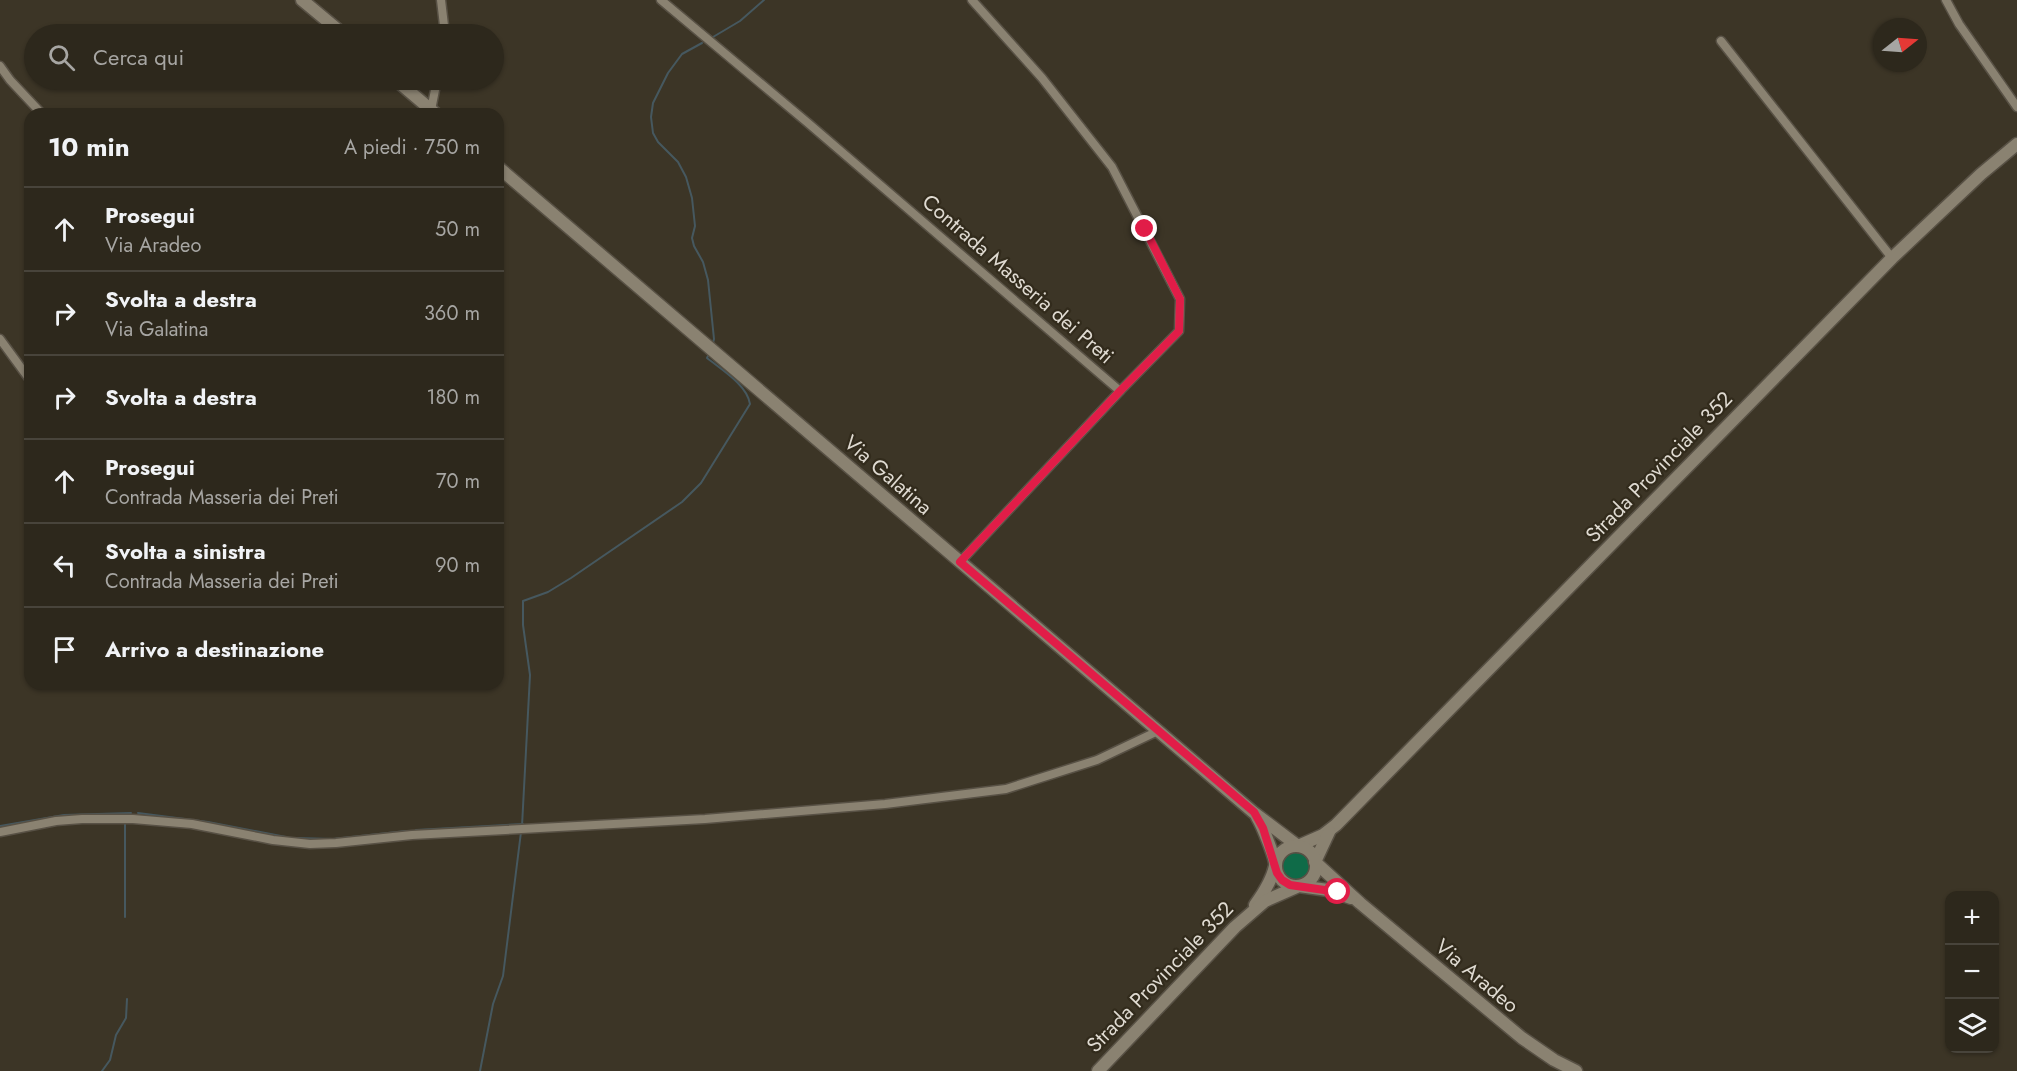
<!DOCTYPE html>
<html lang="it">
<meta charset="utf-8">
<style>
body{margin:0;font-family:Jost,sans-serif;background:#393429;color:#f1f3f6}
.controls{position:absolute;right:18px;bottom:18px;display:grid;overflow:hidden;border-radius:12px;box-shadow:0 2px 4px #0004}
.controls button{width:54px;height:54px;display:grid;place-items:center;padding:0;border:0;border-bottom:2px solid #48443b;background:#2d281c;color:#f1f3f6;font:30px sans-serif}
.compass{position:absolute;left:1873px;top:18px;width:54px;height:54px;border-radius:50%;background:#2d281c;box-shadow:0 2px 4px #0004;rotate:73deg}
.stop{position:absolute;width:18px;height:18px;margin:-14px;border:4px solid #e11d48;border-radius:50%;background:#fff}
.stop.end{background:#e11d48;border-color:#fff;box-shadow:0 2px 6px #0008}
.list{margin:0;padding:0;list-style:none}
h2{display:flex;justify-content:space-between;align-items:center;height:78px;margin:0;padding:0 24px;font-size:26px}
h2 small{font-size:20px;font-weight:400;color:#a7a6a3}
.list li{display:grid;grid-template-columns:39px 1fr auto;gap:18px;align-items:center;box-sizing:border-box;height:84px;padding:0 24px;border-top:2px solid #48443b}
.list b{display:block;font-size:22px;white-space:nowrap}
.list p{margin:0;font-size:20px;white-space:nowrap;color:#a7a6a3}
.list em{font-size:20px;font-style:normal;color:#a7a6a3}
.icon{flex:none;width:33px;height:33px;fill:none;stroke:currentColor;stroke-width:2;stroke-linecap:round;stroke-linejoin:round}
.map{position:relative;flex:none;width:2017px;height:1071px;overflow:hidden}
.search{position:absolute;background:#2d281c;box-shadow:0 2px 4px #0004;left:24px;top:24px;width:480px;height:66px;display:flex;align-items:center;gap:15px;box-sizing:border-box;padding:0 21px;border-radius:33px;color:#a7a6a3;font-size:22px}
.panel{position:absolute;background:#2d281c;box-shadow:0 2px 4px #0004;left:24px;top:108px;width:480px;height:582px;border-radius:18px}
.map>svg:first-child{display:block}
.green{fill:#0f6b48}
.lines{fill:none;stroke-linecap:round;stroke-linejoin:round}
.stream{stroke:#46585f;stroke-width:2}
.street-casing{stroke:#585145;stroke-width:11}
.secondary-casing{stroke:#585145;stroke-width:15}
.street{stroke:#8a8271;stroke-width:8}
.secondary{stroke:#8a8271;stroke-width:12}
.route{stroke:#e11d48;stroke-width:8}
.labels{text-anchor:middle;stroke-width:4.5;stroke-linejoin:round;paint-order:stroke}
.street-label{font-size:21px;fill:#dfdad1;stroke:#322b1c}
</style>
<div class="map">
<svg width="2017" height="1071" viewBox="0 0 2017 1071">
<rect width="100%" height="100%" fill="#3c3526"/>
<circle class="green" cx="1296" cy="866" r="16"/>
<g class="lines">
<g class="stream">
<path d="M713,37l27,-16 24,-21"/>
<path d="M702,43l-20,11 -14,19 -15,30 -2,14 2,16 5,9 20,20 8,15 6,21 3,28 -3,12 2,8 9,16 5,18 6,59 -1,4"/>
<path d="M138,813l70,9 78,15"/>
<path d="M125,822v95"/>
<path d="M0,826l64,-11 67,-2"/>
<path d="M522,826l8,-151 -7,-50v-24l25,-9 23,-14 111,-76 19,-19 49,-79c-3,-19 -28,-34 -43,-46l2,-4"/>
<path d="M416,830l107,-6"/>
<path d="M295,838l38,1 73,-8"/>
<path d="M102,1071l8,-11 6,-25 10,-17 1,-19"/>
<path d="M480,1071l13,-67 10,-28 18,-144"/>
</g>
<g class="street-casing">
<g id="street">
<path d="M441,0l4,34"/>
<path d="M661,0l147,123 312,268 59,-60 1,-32 -68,-132 -70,-89 -70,-78"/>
<path d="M1946,0l13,24 58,83"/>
<path d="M1721,41l171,217"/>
<path d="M0,66l10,14 32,34"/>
<path d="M431,110l6,-30"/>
<path d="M0,339l30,41"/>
<path d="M960,562l160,-171"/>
<path d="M0,832l56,-11 26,-2h51l59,5 81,16 37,4 26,-1 76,-8 293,-16 180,-15 121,-15 91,-29 61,-29"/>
</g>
</g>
<g class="secondary-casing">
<g id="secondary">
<path d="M302,0l41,34"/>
<path d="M396,80l40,34"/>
<path d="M498,167l755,645 45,34 25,-11 13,-10 556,-567 89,-84 36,-30"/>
<path d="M1329,832l-14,30 45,41 162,135 32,22 22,11"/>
<circle cx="1296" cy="866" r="20"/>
<path d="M1255,905c8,-11 17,-25 20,-39 1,-7 -13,-41 -18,-49"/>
<path d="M1098,1071l137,-144 30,-26 34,-15 29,4 23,8"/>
</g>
</g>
<use href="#street" class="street"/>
<use href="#secondary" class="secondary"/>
</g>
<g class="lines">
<path class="route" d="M1145,229l35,70 -1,32 -59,60 -160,171 294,250 9,16 14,45 5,7 8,5 48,7"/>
</g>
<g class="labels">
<g class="street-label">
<text transform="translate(1018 279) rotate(41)" y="7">Contrada Masseria dei Preti</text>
<text transform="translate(1659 467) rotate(-46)" y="7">Strada Provinciale 352</text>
<text transform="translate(888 475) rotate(41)" y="7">Via Galatina</text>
<text transform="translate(1477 976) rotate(40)" y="7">Via Aradeo</text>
<text transform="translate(1160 977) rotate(-46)" y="7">Strada Provinciale 352</text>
</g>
</g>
</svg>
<div class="controls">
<button>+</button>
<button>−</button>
<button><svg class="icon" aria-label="layers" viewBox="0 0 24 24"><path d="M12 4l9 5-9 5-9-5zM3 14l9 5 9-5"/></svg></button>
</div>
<svg class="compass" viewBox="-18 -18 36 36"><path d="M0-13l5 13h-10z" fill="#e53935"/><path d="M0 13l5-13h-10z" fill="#a7a6a3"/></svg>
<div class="stop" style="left:1338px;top:892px"></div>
<div class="stop end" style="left:1145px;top:229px"></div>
<div class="search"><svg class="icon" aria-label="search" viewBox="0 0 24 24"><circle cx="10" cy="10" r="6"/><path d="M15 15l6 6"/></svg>Cerca qui</div>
<section class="panel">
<h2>10 min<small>A piedi · 750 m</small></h2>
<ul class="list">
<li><svg class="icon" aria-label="ahead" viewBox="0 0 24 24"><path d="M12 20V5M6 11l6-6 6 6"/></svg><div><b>Prosegui</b><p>Via Aradeo</p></div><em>50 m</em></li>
<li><svg class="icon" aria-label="right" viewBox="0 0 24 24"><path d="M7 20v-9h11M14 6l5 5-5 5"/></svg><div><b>Svolta a destra</b><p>Via Galatina</p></div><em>360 m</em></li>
<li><svg class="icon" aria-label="right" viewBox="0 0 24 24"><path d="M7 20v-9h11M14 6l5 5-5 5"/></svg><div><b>Svolta a destra</b></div><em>180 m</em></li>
<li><svg class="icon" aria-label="ahead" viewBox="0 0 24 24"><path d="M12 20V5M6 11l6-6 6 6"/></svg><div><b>Prosegui</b><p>Contrada Masseria dei Preti</p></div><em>70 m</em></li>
<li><svg class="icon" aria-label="left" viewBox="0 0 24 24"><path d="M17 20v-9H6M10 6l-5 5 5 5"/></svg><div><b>Svolta a sinistra</b><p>Contrada Masseria dei Preti</p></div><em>90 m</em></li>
<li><svg class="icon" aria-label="arrive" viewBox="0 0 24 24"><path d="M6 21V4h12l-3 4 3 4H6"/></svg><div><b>Arrivo a destinazione</b></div></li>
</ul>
</section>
</div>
